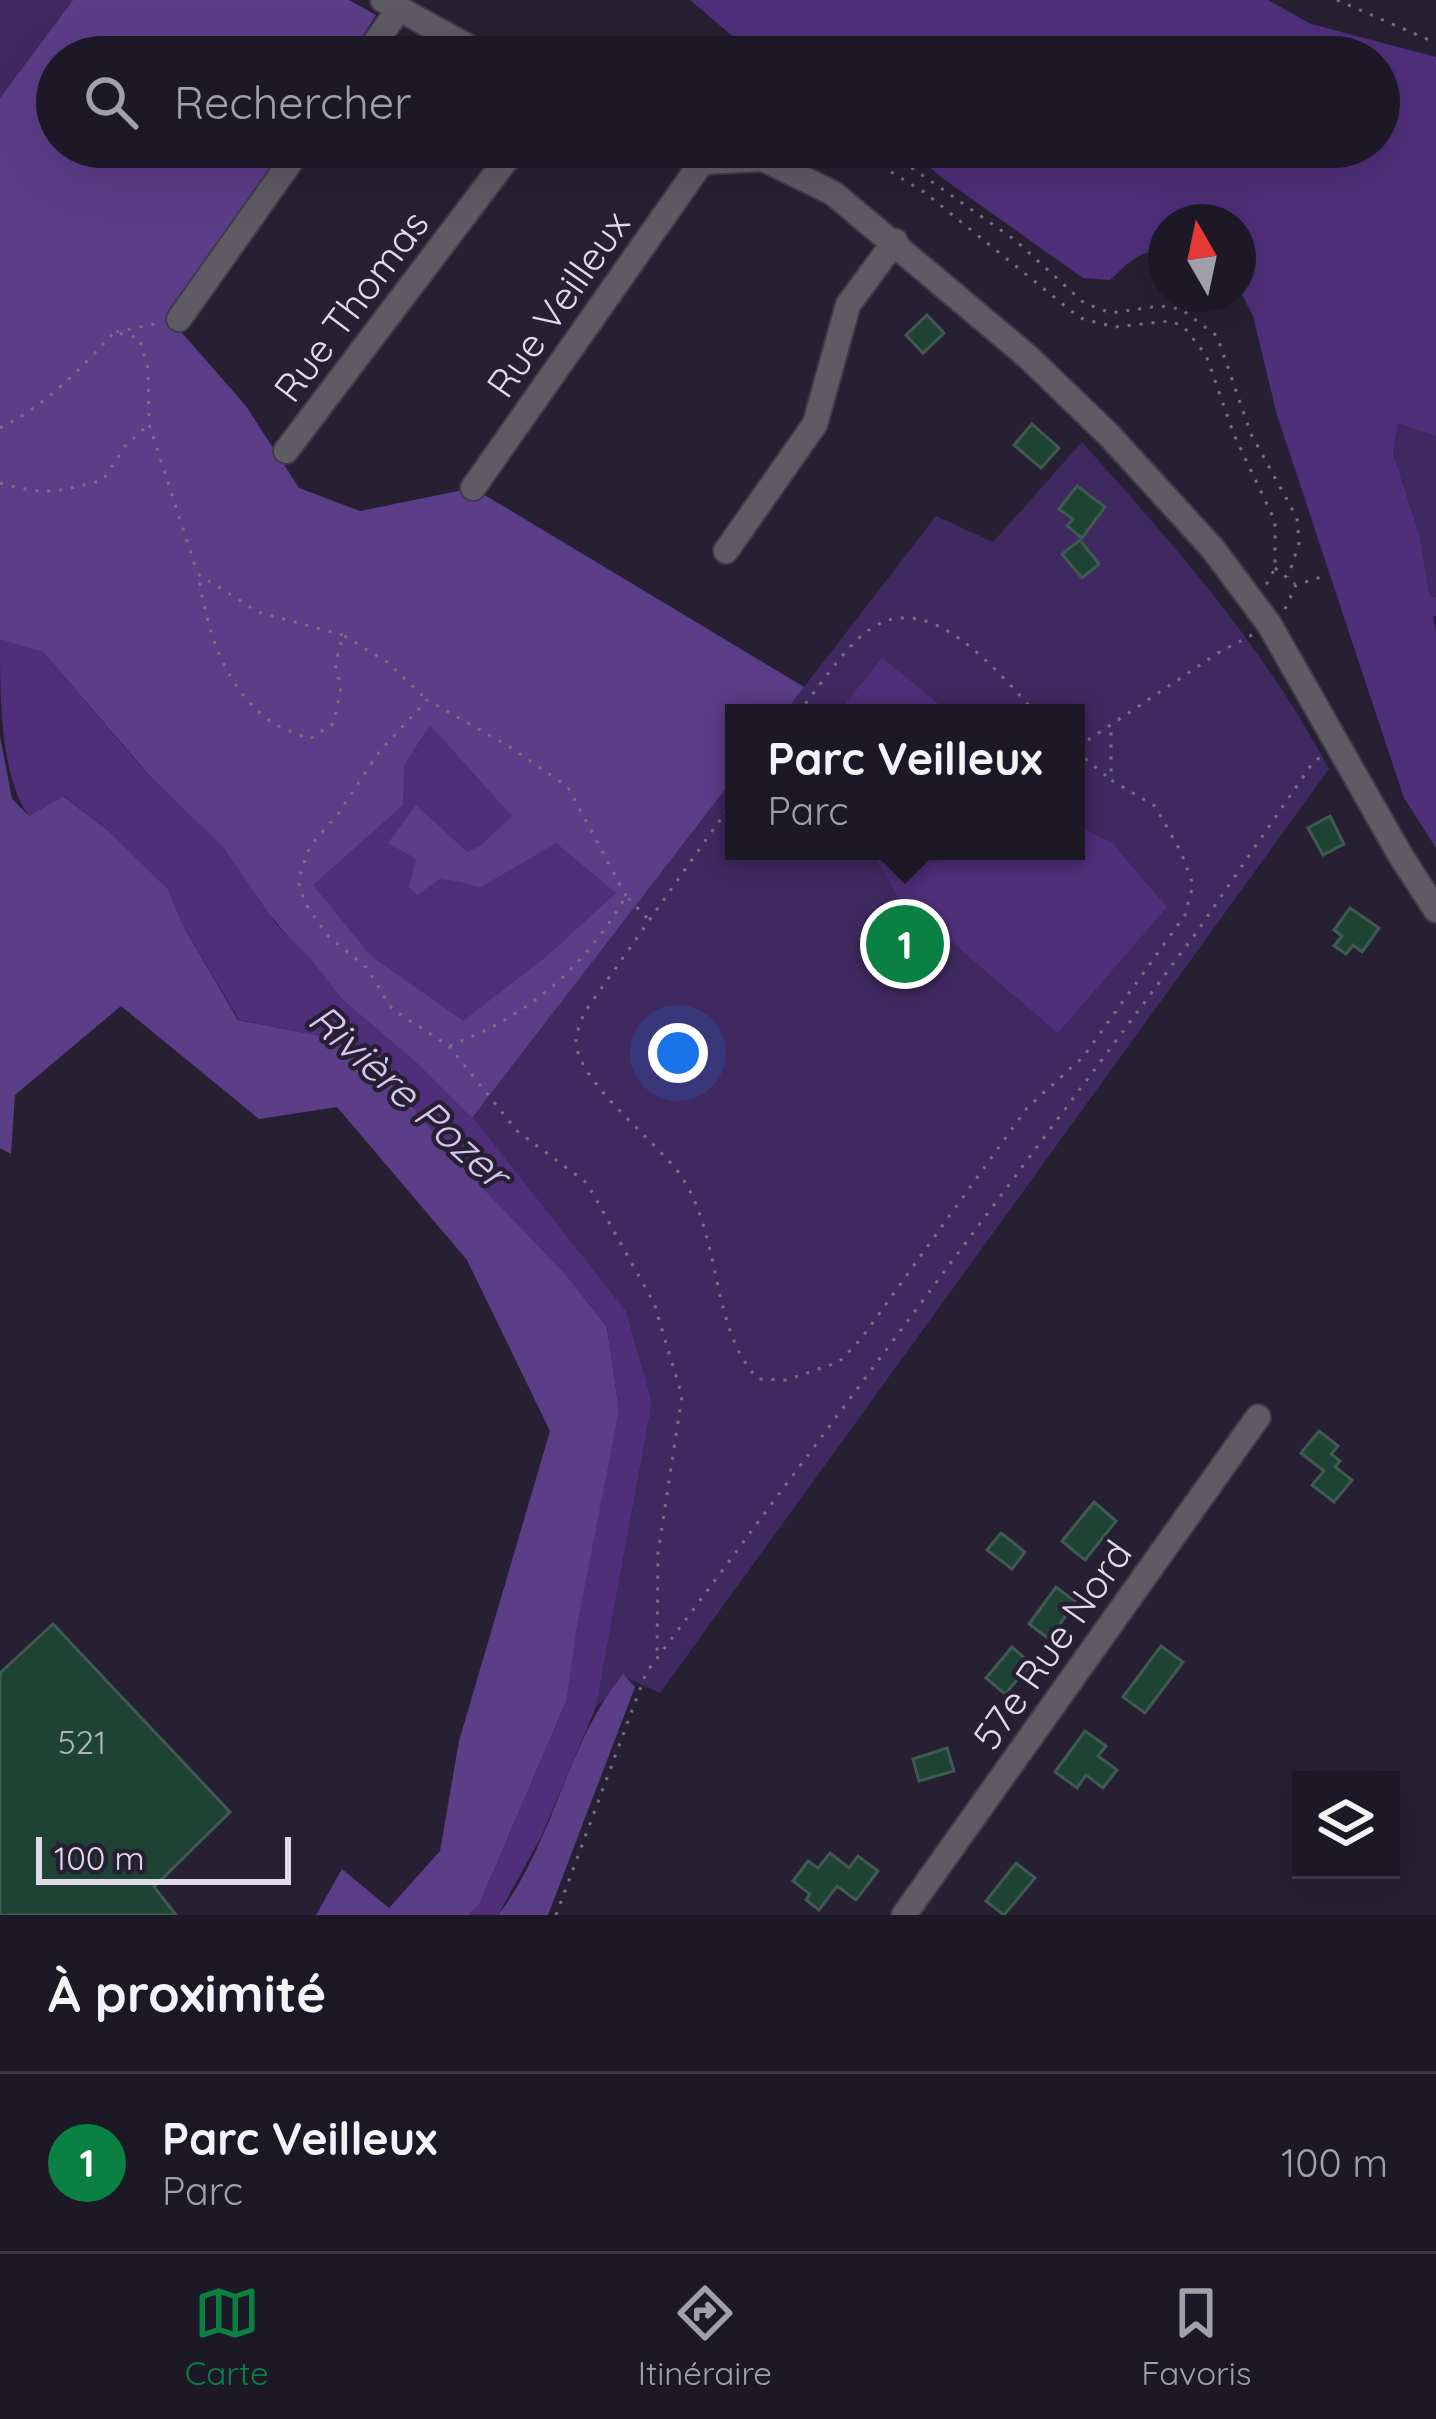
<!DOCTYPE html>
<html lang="fr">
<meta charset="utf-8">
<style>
body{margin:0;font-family:Quicksand,sans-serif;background:#25212e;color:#f1f3f6}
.controls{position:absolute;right:36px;bottom:36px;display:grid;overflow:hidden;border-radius:0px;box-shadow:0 12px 48px #0002}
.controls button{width:108px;height:108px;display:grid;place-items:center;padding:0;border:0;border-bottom:3px solid #3b3743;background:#1d1826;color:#f1f3f6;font:60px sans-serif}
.compass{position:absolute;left:1148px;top:204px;width:108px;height:108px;border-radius:50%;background:#1d1826;box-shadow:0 12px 48px #0002;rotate:351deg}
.scale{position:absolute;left:36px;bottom:30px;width:255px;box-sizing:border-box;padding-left:12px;border:6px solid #dfdbe7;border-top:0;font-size:33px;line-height:42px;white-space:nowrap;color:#dfdbe7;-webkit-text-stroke:9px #272033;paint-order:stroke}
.you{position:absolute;left:678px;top:1053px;width:42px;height:42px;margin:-30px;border:9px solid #fff;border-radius:50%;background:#1a73e8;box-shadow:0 0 0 18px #1a73e833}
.badge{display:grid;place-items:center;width:78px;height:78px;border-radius:50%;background:#0b8043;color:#fff;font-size:39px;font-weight:700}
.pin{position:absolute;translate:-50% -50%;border:6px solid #fff;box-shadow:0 3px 12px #0006}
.popup{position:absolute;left:725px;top:704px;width:360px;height:156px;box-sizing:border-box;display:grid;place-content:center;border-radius:0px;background:#1d1826;filter:drop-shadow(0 3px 9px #0005);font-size:39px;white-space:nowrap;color:#a0a0a7}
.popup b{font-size:45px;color:#f1f3f6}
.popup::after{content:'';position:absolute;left:50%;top:100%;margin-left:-24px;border:24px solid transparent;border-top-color:#1d1826}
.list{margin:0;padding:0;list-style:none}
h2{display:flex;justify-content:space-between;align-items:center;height:156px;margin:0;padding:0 48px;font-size:51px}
h2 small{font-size:39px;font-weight:400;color:#a0a0a7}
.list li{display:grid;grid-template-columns:78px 1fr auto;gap:36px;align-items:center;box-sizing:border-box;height:180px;padding:0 48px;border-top:3px solid #3b3743}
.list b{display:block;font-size:45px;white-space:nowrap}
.list p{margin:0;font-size:39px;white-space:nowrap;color:#a0a0a7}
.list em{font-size:39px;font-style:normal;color:#a0a0a7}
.icon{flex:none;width:66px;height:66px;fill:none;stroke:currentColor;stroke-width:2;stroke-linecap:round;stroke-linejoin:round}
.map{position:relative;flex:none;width:1436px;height:1915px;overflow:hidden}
.search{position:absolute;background:#1d1826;box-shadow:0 12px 48px #0002;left:36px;right:36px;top:36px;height:132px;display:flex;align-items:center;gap:30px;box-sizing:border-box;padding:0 42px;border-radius:66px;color:#a0a0a7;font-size:45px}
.sheet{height:336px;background:#1d1826}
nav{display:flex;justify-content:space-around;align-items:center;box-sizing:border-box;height:168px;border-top:3px solid #3b3743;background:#1d1826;font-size:33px;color:#a0a0a7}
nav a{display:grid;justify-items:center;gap:6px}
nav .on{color:#0b8043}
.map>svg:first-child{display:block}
.green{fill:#402960}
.forest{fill:#5c3d88}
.water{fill:#4f2f7a}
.building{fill:#1e4335;stroke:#3f5a4f;stroke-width:3}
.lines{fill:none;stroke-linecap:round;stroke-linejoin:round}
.minor-casing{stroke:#413a4c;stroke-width:28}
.path{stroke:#767080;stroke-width:3;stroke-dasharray:3 9;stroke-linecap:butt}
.minor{stroke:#5f5b65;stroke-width:24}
.labels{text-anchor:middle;stroke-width:9;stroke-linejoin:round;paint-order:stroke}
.number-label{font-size:33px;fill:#afb5ba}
.street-label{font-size:39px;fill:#dfdbe7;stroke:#272033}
.water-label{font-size:42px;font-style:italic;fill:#d5c7f2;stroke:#272033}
</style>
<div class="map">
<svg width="1436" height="1915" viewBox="0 0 1436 1915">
<rect width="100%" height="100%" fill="#272033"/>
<g class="green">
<path d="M0,0h73l-73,98z"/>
<path d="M1398,422l38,14v161l-6,1 -11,-65 -26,-80z"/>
<path d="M1082,442c92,103 182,204 247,327l-669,924 -33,-15 -31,29 56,-303 -26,-93 -154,-193 262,-340v73h342v-138h-292l152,-197 57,26z"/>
</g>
<g class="forest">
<path d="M73,0h276l27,15 -27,42h-292v90h234l-115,179 70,80 53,82 61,23 113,-23 331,199 -20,26h-50v65l-262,340 -130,-119 -299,-347 -43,-7v-547z"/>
<path d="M0,736l12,63 17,17 34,-20 47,36 58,57 17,40 53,91 88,17 19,9 50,41 172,189 40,51 12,83 -53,292 -86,201 -11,12h-153l26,-46 47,39 51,-57 19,-110 91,-310 -83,-171 -130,-153 -78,12 -138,-113 -106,89 -4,59 -11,-6z"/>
<path d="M623,1674l12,13 -87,228h-50c56,-72 67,-170 125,-241z"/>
</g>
<g class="water">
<path d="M690,0h578l43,24 125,33v379l-38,-13 -5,30 26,80 11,64h6v19h-3l3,16v216l-32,-50 -127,-383 -24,-99 -15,-29v-65h-72v29c-26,-2 -38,12 -56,29l-27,-2 -138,-98 -39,-33h473v-90h-622z"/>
<path d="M0,639l43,13 101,118 80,78 52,76 35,35 31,40 72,61 64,64 148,187 26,92 -56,304 -55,130 -43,78h-29l11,-12 86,-201 10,-71 43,-221 -12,-83 -40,-51 -102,-106 -70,-83 -50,-41 -19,-9 -87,-17 -54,-91 -17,-40 -58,-57 -46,-36 -35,20c-29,-39 -29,-124 -29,-177z"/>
<path d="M882,658l68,55h-112z"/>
<path d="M430,725l82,91 -32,30 -13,6 -51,-47 -28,38 28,16 -7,28 8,8 24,-17 40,9 75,-44 60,50 -69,63 -84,65 -92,-65 -58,-71 90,-80 1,-40z"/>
<path d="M1076,825l36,18 55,64 -109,126 -161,-138 -25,-44h204z"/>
</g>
<g class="building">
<path d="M927,315l17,18 -21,20 -17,-18z"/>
<path d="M1032,424l27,24 -18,20 -27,-23z"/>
<path d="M1077,486l28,21 -23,31 -15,-12 6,-7 -14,-10z"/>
<path d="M1080,540l19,24 -17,14 -20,-24z"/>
<path d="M1330,816l14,28 -21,11 -15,-27z"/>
<path d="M1350,908l29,20 -17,24 -9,-7 -7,9 -12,-8 8,-10 -8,-6z"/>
<path d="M1319,1431l19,15 -7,8 9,7 -5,6 17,13 -18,22 -22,-17 12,-14 -23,-18z"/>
<path d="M1094,1502l22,19 -31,39 -23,-19z"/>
<path d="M1001,1533l24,19 -13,17 -25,-19z"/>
<path d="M1056,1587l20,15 -27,37 -20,-15z"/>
<path d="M53,1624l177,188 -76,75 22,28h-176v-242z"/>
<path d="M1161,1646l22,16 -38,51 -22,-16z"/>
<path d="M1012,1647l19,17 -26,30 -19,-16z"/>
<path d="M1085,1731l21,15 -8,10 19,14 -14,18 -17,-13 -9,13 -22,-16z"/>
<path d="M947,1748l7,23 -35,10 -6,-22z"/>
<path d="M830,1853l19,15 9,-12 20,15 -22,29 -19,-14 -18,24 -13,-10 4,-6 -17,-13 15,-20 10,7z"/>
<path d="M1016,1863l19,15 -31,37 -18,-14z"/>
</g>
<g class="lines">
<g class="minor-casing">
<g id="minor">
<path d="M383,0l104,57"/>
<path d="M365,57l34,-48"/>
<path d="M661,147l41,15 61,-3 70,34 194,163 82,79 104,114 56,75 133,234 34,52"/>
<path d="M179,319l122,-172"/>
<path d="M286,451l230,-304"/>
<path d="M473,488l229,-326"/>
<path d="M726,551l89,-127 33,-119 47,-64"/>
<path d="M904,1915l354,-498"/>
</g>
</g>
<g class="path">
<path d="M1337,0l99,43"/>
<path d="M850,147l74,45 156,126 35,9 54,-6 14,5 23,29 28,80 41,86v47l-10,19"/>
<path d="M882,147l133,93 69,63 27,10 49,-7 21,3 36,27 34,98 46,84 2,25 -11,34"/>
<path d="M116,332l43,-9"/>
<path d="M0,428c44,-21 82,-60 114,-96l25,6 9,30 1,56 48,148"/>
<path d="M0,483c46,13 56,9 103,-3l23,-35 21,-19"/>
<path d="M1275,568l20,16"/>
<path d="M1285,609l11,-24 25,-8"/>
<path d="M343,635l-85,-23 -60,-38c9,54 23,107 68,144 12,10 30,15 44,21l24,-16 7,-36 -6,-22 8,-30 44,27 39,37"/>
<path d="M798,713c19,-23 44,-62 67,-80 63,-51 133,40 171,80"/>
<path d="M1076,740h12l133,-89 31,-16"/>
<path d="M1076,751l34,28"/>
<path d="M734,800l-150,213c-3,8 -7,18 -8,26 -2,41 81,102 105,137 42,63 28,150 77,203l28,1 53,-18 22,-23 166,-231 56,-51 102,-142 8,-30 -12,-33 -26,-46 -44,-26v-56"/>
<path d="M626,896l-58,-109 -61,-42 -80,-45 -48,52 -41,62 -28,32 -12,34 7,23 22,32 40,33 25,41 57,37c79,-30 134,-76 177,-150l22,23"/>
<path d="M449,1046l68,85 70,52 67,120 28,93 -24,157 -1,103"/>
<path d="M556,1915l90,-242 550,-740 118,-172 9,-5"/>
</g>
<use href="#minor" class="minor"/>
</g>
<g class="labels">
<g class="number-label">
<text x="82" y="1754">521</text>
</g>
<g class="street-label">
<text transform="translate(558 304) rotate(-55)" y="14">Rue Veilleux</text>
<text transform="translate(351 306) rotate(-53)" y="14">Rue Thomas</text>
<text transform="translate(1052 1645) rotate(-55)" y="14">57e Rue Nord</text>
</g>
<g class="water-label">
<text transform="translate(409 1096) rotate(42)" y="15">Rivière Pozer</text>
</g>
</g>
</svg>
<div class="controls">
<button><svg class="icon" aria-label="layers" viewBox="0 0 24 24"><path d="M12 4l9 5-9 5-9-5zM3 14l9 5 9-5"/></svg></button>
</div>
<svg class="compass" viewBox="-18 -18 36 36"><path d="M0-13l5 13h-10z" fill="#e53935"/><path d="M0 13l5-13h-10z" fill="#a0a0a7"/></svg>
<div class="scale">100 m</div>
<div class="you"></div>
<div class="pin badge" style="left:905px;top:944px">1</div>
<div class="popup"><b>Parc Veilleux</b>Parc</div>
<div class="search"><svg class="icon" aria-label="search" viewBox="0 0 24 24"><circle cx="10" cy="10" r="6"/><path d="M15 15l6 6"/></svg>Rechercher</div>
</div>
<section class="sheet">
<h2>À proximité<small></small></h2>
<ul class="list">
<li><span class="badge">1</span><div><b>Parc Veilleux</b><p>Parc</p></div><em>100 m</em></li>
</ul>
</section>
<nav>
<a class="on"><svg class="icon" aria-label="map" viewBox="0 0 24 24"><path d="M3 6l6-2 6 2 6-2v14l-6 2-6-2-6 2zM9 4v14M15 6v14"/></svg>Carte</a>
<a><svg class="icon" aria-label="directions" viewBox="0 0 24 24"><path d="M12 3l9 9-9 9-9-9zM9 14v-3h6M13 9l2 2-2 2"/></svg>Itinéraire</a>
<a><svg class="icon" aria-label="saved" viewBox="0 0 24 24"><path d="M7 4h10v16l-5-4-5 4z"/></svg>Favoris</a>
</nav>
